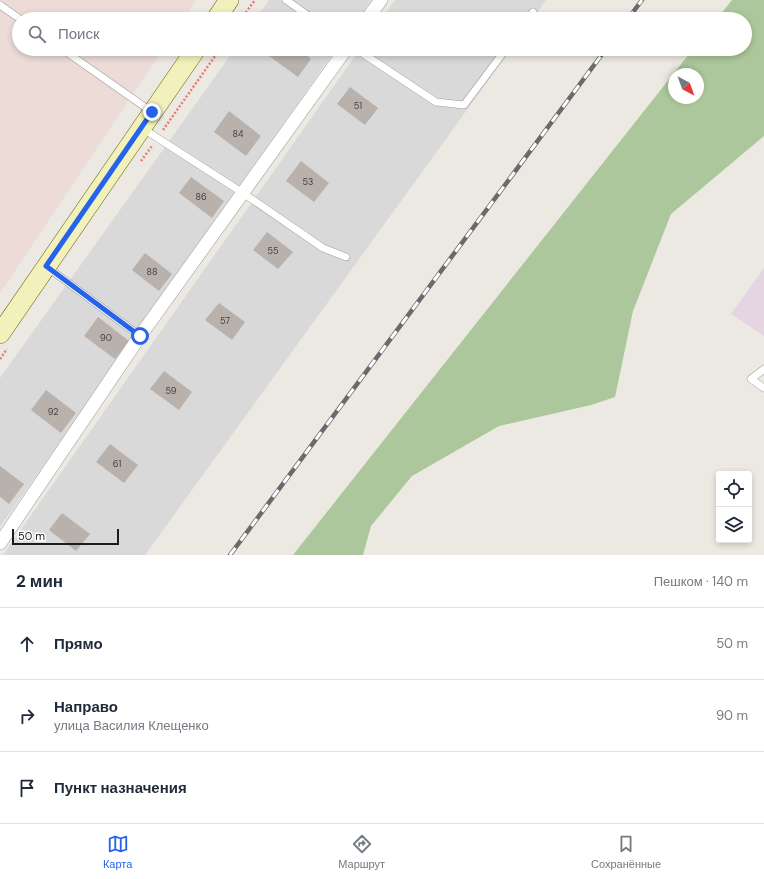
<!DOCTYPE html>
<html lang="ru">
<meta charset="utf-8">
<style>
body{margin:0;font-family:"DM Sans",sans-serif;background:#f2f2f3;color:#1f2937}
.controls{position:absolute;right:12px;bottom:12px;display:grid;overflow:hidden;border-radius:4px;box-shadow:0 2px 6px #0003}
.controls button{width:36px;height:36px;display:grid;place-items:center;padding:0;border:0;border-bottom:1px solid #e0e1e3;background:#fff;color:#1f2937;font:20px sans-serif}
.compass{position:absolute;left:668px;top:68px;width:36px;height:36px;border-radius:50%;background:#fff;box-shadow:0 2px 6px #0003;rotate:139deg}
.scale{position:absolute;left:12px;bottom:10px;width:107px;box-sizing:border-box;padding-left:4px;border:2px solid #1c1c1c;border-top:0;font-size:11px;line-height:14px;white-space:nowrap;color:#1c1c1c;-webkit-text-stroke:3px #fff;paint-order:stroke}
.stop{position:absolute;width:12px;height:12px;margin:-9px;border:3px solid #2563eb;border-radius:50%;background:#fff}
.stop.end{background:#2563eb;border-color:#fff;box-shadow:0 1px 4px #0008}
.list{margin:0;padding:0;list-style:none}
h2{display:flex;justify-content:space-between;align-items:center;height:52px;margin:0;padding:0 16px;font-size:17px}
h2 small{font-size:13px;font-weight:400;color:#747a83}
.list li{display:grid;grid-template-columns:26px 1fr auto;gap:12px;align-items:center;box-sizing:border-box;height:72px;padding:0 16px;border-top:1px solid #e0e1e3}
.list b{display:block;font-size:15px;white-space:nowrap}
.list p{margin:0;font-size:13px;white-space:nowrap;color:#747a83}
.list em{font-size:13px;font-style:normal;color:#747a83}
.icon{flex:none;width:22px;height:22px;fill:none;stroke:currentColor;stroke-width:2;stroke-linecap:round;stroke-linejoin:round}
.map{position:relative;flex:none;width:764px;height:555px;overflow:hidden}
.search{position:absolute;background:#fff;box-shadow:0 2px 6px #0003;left:12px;right:12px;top:12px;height:44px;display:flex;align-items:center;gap:10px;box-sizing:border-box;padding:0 14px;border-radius:22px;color:#747a83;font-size:15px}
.sheet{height:268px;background:#fff}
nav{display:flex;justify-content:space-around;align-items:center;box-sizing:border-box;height:56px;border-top:1px solid #e0e1e3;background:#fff;font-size:11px;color:#747a83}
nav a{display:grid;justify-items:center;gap:2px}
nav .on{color:#2563eb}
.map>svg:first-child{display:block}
.residential{fill:#dad9d9}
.industrial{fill:#e5d5e3}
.military{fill:#eddbd7}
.forest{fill:#acc79b;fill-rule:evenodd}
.building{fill:#b9b1ac}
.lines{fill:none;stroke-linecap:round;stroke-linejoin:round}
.lane-casing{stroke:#9d9d9d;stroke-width:8}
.street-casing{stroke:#9d9d9d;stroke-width:14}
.secondary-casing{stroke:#636610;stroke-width:20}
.path{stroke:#ea7975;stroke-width:2.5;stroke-dasharray:2 2;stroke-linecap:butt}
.lane{stroke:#fff;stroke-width:7}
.street{stroke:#fff;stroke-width:13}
.secondary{stroke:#f2f1bb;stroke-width:19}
.rail-casing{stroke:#6a6a6a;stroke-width:4.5}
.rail{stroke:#fff;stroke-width:3;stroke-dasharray:9;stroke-linecap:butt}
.route{stroke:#2563eb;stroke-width:5}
.labels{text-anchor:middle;stroke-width:3;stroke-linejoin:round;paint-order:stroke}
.number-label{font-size:9px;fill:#434140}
</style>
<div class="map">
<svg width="764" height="555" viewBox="0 0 764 555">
<rect width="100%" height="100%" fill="#ece8e2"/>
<g class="residential">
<path d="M269,0h102l-13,19h-102z"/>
<path d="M395,0h151l-14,19h-151z"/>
<path d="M235,49h101l-336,478v-149z"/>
<path d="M360,49h151l-366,506h-142z"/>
</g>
<path class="industrial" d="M764,268v68l-33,-22z"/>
<path class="military" d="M0,0h196l-13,19h-164v30h144l-163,244z"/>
<path class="forest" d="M732,0h32v136l-93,78 -38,97 -18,86 -24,8 -92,21 -87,50 -41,50 -8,29h-70l400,-506h52v-30h-28zM674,74h24v24h-24z"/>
<g class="building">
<path d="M398,12l9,7h-14z"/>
<path d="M274,49h25l12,10 -13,18 -29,-21z"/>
<path d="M350,87l28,21 -13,17 -28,-21z"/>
<path d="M229,111l32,25 -15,20 -32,-24z"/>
<path d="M301,161l28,22 -15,19 -28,-21z"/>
<path d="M191,177l33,24 -12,17 -33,-25z"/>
<path d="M267,232l26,20 -15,17 -25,-19z"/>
<path d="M145,253l27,21 -13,17 -27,-21z"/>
<path d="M219,303l26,19 -13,18 -27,-20z"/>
<path d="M98,317l31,24 -14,18 -31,-23z"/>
<path d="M164,371l28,21 -13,18 -29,-21z"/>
<path d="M46,390l30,23 -15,20 -30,-23z"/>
<path d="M110,444l28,21 -14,18 -28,-21z"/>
<path d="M0,466l24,18 -15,20 -9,-7z"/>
<path d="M62,513l28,21 -14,17 -27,-21z"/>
</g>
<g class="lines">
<g class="lane-casing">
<g id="lane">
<path d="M286,0l27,19"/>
<path d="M0,5l20,14"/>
<path d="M528,19l5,-7"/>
<path d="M62,49l90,63"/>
<path d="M356,49l80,53 28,3 42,-56"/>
<path d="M142,128l101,65 80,55 23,9"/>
<path d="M47,267l93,69"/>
<path d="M764,369l-13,10 13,9"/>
</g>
</g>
<g class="street-casing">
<g id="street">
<path d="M367,19l14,-19"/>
<path d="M0,543l140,-207 206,-287"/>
</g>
</g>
<g class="secondary-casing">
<g id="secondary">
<path d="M216,19l13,-19"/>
<path d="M0,334l196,-285"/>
</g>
</g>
<g class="path">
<path d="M241,19l14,-19"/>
<path d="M163,130l57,-81"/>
<path d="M141,161l11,-15"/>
<path d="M0,359l7,-10"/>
</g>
<use href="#lane" class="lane"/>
<use href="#street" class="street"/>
<use href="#secondary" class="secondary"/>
<g class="rail-casing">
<g id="rail">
<path d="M628,19l14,-19"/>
<path d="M230,555l376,-506"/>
</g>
</g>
<use href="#rail" class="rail"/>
</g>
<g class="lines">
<path class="route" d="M140,336l-94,-70 106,-154"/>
</g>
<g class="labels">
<g class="number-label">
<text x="358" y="109">51</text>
<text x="238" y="137">84</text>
<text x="308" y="185">53</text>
<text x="201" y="200">86</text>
<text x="273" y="254">55</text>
<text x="152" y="275">88</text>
<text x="225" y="324">57</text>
<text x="106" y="341">90</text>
<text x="171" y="394">59</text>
<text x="53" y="415">92</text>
<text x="117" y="467">61</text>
</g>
</g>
</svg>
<div class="controls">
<button><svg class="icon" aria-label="locate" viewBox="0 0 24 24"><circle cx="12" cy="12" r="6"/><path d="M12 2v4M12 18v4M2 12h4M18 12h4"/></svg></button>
<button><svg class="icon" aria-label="layers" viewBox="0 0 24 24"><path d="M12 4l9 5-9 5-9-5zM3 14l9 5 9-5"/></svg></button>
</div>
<svg class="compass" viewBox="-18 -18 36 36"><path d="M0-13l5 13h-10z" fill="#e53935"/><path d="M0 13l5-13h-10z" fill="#747a83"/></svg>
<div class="scale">50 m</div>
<div class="stop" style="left:140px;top:336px"></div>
<div class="stop end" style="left:152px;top:112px"></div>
<div class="search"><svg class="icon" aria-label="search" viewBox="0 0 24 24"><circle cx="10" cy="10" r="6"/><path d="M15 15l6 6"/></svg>Поиск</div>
</div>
<section class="sheet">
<h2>2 мин<small>Пешком · 140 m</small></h2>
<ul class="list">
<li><svg class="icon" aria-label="ahead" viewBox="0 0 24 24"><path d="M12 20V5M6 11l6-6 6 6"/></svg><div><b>Прямо</b></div><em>50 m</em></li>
<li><svg class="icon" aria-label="right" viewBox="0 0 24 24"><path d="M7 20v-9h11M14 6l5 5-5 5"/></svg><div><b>Направо</b><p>улица Василия Клещенко</p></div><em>90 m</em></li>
<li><svg class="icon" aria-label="arrive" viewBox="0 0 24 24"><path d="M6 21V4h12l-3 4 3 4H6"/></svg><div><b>Пункт назначения</b></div></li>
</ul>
</section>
<nav>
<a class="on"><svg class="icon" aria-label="map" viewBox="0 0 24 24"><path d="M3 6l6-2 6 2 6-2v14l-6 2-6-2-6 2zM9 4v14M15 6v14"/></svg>Карта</a>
<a><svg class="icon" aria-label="directions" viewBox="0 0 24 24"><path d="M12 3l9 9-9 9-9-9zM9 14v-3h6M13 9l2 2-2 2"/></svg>Маршрут</a>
<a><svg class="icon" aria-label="saved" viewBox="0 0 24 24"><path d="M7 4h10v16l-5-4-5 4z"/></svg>Сохранённые</a>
</nav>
